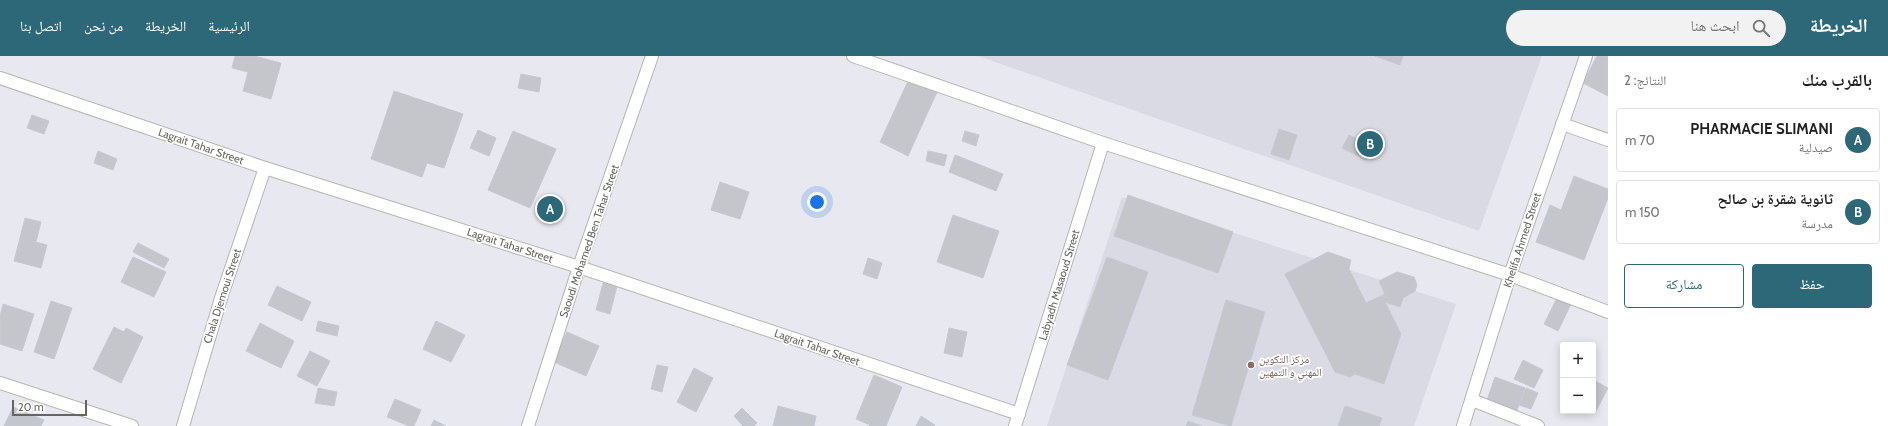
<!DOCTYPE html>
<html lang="ar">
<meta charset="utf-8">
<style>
body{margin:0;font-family:Cabin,"Noto Naskh Arabic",sans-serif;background:#f2f2f2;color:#202124;direction:rtl}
.controls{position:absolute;right:12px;bottom:12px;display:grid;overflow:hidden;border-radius:4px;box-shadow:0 2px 10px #0003}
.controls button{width:36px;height:36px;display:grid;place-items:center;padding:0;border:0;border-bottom:1px solid #e0e0e0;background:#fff;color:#202124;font:20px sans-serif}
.scale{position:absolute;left:12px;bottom:10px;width:75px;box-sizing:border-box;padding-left:4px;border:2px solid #67655f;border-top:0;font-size:11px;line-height:14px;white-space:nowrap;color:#67655f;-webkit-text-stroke:3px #fff;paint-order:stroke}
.you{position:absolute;left:817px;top:146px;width:14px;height:14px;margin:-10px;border:3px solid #fff;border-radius:50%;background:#1a73e8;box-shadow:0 0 0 6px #1a73e833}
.badge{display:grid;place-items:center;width:26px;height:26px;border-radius:50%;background:#2d6879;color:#fff;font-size:13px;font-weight:700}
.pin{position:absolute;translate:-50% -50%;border:2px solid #fff;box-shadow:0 1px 4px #0006}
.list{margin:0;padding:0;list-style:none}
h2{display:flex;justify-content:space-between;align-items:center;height:52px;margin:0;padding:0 16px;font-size:17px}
h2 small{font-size:13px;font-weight:400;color:#757577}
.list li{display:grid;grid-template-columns:26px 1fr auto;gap:12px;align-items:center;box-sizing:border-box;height:64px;margin:0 8px 8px;padding:0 8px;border:1px solid #e0e0e0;border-radius:4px}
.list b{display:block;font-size:15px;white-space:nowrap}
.list p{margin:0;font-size:13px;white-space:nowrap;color:#757577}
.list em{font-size:13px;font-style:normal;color:#757577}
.actions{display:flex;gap:8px;padding:12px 16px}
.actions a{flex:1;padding:9px 0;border:1px solid #2d6879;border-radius:4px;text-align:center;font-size:14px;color:#2d6879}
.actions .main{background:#2d6879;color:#fff}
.icon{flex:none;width:22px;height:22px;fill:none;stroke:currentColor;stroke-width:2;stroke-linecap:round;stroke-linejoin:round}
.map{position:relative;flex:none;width:1608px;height:370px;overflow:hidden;direction:ltr}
header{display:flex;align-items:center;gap:24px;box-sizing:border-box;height:56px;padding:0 20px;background:#2d6879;color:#fff}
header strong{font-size:19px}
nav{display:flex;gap:22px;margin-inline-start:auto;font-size:14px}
.search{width:280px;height:36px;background:#f2f2f2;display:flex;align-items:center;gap:10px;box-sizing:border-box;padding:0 14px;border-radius:22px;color:#757577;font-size:15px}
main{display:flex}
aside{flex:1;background:#fff}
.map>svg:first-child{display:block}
.education{fill:#d9dae3}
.building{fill:#c4c6cc;stroke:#c6c9d5}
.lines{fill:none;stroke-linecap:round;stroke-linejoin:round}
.minor-casing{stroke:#b6b5b0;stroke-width:14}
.minor{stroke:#fff;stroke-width:12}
.education-dot{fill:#8d6e63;stroke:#fff;stroke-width:1.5}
.labels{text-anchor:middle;stroke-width:3.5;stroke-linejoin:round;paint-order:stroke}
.street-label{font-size:11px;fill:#67655f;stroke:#fff}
.education-label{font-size:11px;fill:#785e54;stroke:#fff;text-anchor:start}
</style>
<header>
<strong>الخريطة</strong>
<div class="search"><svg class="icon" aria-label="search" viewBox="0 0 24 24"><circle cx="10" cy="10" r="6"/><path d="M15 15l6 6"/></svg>ابحث هنا</div>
<nav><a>الرئيسية</a><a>الخريطة</a><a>من نحن</a><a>اتصل بنا</a></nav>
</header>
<main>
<aside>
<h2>بالقرب منك<small>النتائج: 2</small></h2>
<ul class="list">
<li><span class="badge">A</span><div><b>PHARMACIE SLIMANI</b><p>صيدلية</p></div><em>70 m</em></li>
<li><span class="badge">B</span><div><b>ثانوية شقرة بن صالح</b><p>مدرسة</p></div><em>150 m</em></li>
</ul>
<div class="actions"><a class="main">حفظ</a><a>مشاركة</a></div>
</aside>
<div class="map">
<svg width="1608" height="370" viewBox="0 0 1608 370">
<rect width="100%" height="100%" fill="#e8e8f0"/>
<g class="education">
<path d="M978,0h564l-63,175z"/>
<path d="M1122,141l334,107 -42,122h-367z"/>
</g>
<g class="building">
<path d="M235,0h19l27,7 -10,36 -28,-8 5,-19 -16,-4z"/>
<path d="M1375,0h28l-3,9z"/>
<path d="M1597,0h11v40l-25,-13z"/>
<path d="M521,18l20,4 -2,14 -21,-4z"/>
<path d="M909,23l28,13 -29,64 -28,-14z"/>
<path d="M394,35l69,23 -19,54 -17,-5 -5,14 -51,-18z"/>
<path d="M32,59l17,6 -5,13 -17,-6z"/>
<path d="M1279,73l18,6 -8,25 -18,-6z"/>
<path d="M478,74l18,8 -7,18 -19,-8z"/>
<path d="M513,75l43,18 -26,59 -42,-18z"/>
<path d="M965,75l14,4 -3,11 -14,-5z"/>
<path d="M1349,79l24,12 -7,13 -24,-12z"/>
<path d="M98,95l19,8 -4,11 -19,-7z"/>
<path d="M928,95l19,4 -3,11 -18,-5z"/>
<path d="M955,99l48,19 -7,17 -47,-19z"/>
<path d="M1574,120l34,13v9l-24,62 -48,-18 14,-37 11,5z"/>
<path d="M720,126l29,10 -9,27 -29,-9z"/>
<path d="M1128,139l105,37 -15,41 -104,-37z"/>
<path d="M953,159l46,16 -16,47 -46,-16z"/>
<path d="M25,162l16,4 -5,20 11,3 -6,23 -27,-7z"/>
<path d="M138,187l31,16 -5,9 -31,-16z"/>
<path d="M1328,196l23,8 -2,9 17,34 19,-9 -6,-13 18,-9 17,5 3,8 -2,6 -12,7 -3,9 -15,-5 16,32 -17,50 -29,-10 -5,3 -15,-5 -50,-98z"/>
<path d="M133,201l33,15 -12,25 -33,-15z"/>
<path d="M1107,201l41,15 -40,108 -41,-15z"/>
<path d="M868,202l14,5 -5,16 -14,-5z"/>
<path d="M603,227l14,3 -7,28 -14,-4z"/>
<path d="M277,230l34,16 -9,19 -34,-16z"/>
<path d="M1558,240l14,6 -14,29 -14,-7z"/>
<path d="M1226,244l39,12 -34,114 -39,-11z"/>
<path d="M51,245l21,7 -18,51 -20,-7z"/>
<path d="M3,248l31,10 -12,37 -22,-7v-28z"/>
<path d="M318,265l21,5 -2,10 -21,-5z"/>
<path d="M436,265l29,14 -14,27 -28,-13z"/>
<path d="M260,267l34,18 -13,27 -35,-17z"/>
<path d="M114,271l10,5 2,-4 17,9 -22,46 -28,-14z"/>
<path d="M949,272l18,4 -5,25 -18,-4z"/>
<path d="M567,276l32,14 -13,30 -32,-14z"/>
<path d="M310,295l20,10 -13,25 -20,-10z"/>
<path d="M1523,304l20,10 -9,18 -20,-9z"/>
<path d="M657,309l11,2 -6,25 -11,-3z"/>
<path d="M694,312l19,10 -17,34 -19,-10z"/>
<path d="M874,319l28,12 -16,39h-17l1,-1 -14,-6z"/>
<path d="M1495,321l30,11 -11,31 -30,-10z"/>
<path d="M1593,324l15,8 -13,25 -5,-2h3z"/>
<path d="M318,332l19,4 -3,14 -19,-3z"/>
<path d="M1526,332l12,5 -7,16 -12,-4z"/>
<path d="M395,343l26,11 -7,16h-5l-22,-9z"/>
<path d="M778,350l38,10 -2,10h-41z"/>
<path d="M1345,350l37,12 -3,8h-41z"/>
<path d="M13,351l31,13 -3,6h-37z"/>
<path d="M742,352l15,15 -3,3h-11l-9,-10z"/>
<path d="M921,360l14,9 -1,1h-18z"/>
<path d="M434,364l12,6h-15z"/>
<path d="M1188,365l14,5h-16z"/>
</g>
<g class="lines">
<g class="minor-casing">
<g id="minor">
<path d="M853,0l250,87 407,132 98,37"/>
<path d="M0,22l265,90 314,99 440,147"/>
<path d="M1562,68l46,16"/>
<path d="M0,327l132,43"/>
<path d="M1472,344l66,26"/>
<path d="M183,370l39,-131 43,-127"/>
<path d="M528,370l51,-159 73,-211"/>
<path d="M1015,370l88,-283"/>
<path d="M1463,370l47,-151 76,-219"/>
</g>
</g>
<use href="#minor" class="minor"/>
</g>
<circle class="education-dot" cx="1251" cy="309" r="4"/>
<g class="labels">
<g class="street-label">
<text transform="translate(201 90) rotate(19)" y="4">Lagrait Tahar Street</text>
<text transform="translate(1522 184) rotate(-72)" y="4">Khelifa Ahmed Street</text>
<text transform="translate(589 185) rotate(-71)" y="4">Saoudi Mohamed Ben Tahar Street</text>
<text transform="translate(510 189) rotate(18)" y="4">Lagrait Tahar Street</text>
<text transform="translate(1059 229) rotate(-73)" y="4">Labyadh Masaoud Street</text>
<text transform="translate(222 240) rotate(-72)" y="4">Chala Djemoui Street</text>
<text transform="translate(817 291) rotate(19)" y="4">Lagrait Tahar Street</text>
</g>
<g class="education-label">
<text x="1259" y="307">مركز التكوين<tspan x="1259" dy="13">المهني و التمهين</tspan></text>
</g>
</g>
</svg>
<div class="controls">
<button>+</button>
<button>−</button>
</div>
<div class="scale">20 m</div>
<div class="you"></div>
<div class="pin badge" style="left:550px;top:153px">A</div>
<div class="pin badge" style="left:1370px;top:88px">B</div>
</div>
</main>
